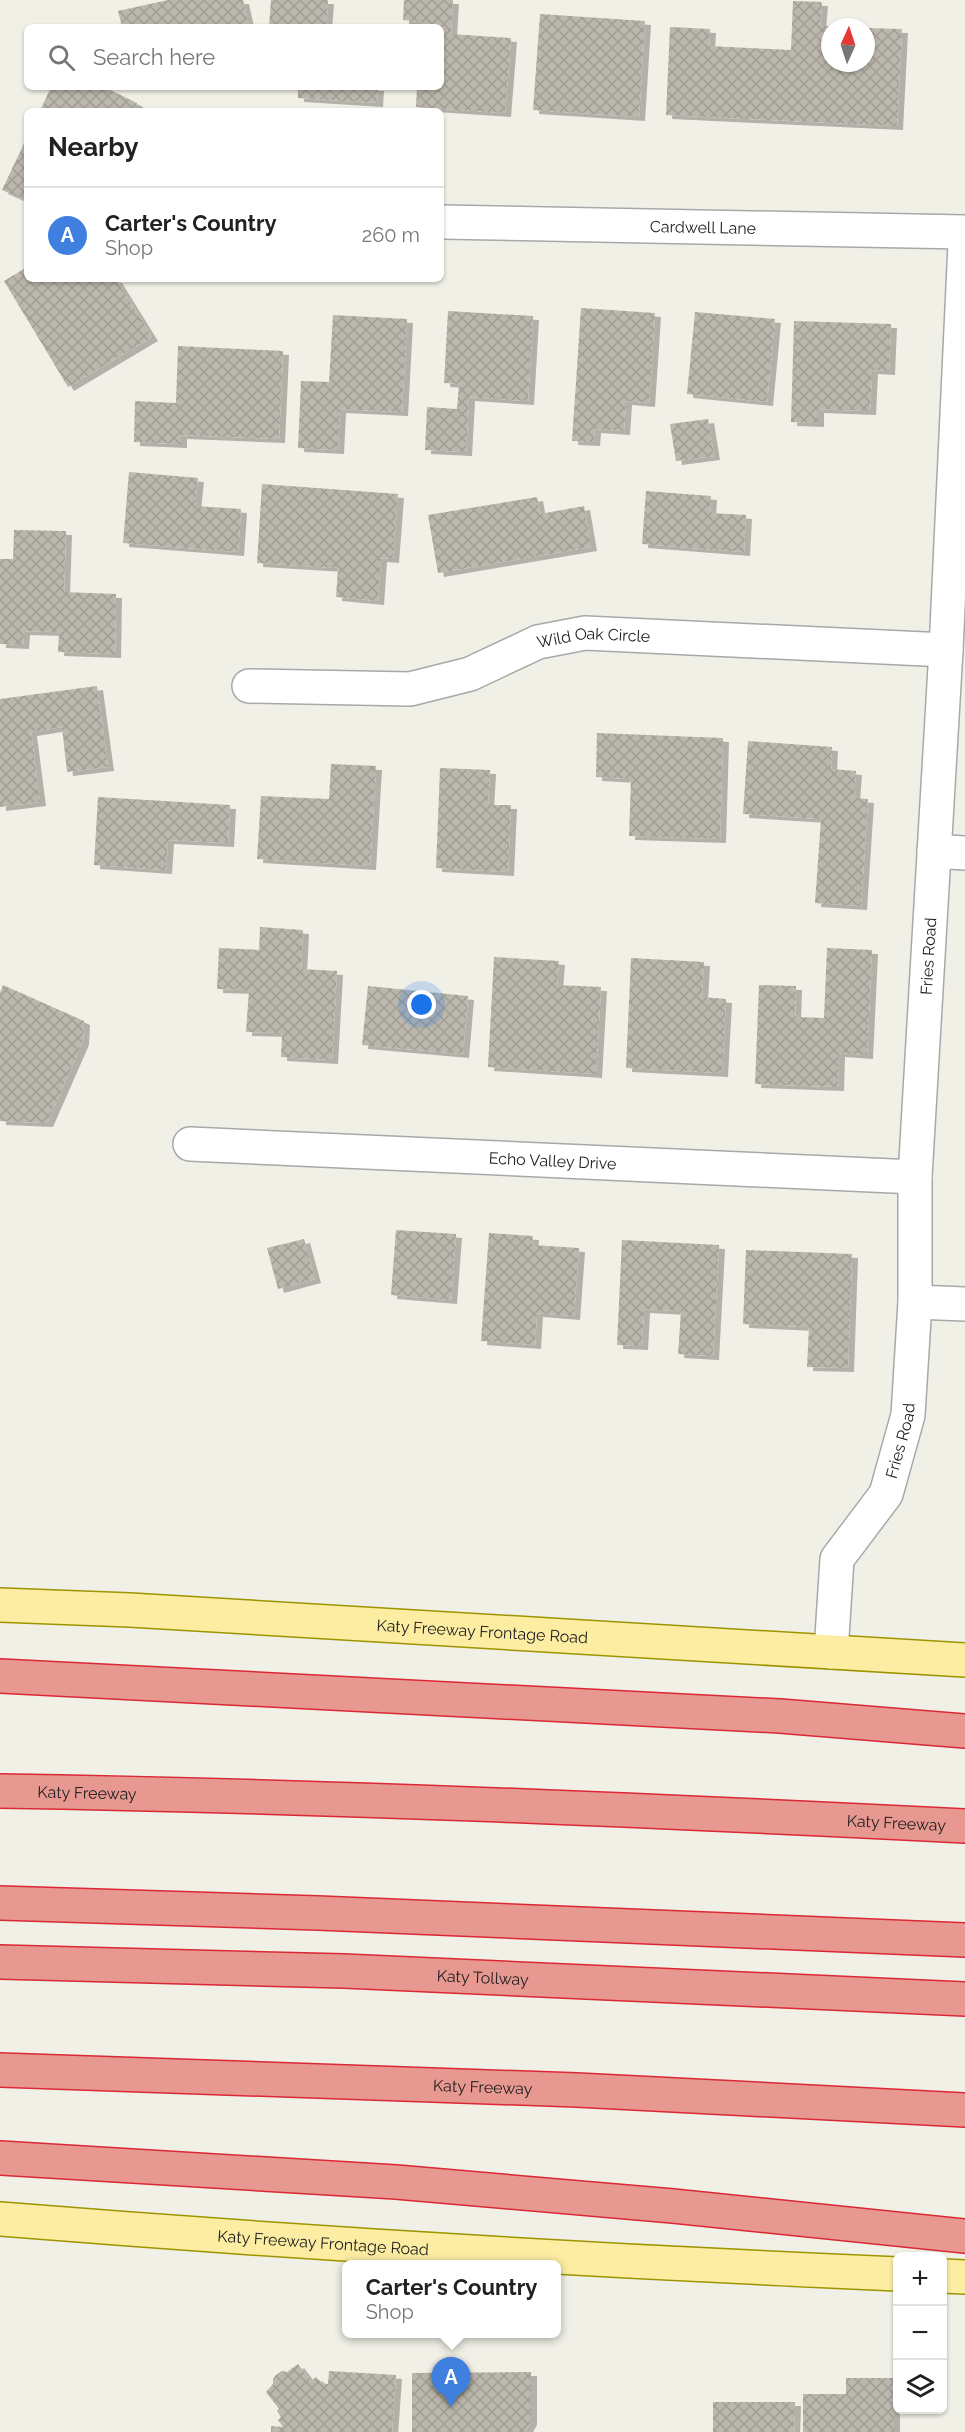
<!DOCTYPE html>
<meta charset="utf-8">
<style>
body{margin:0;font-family:Raleway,sans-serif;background:#f6f6f6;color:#222}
.controls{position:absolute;right:18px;bottom:18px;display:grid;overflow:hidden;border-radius:9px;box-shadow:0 2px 4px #0004}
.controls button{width:54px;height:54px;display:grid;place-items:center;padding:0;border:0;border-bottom:2px solid #e0e0e0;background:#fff;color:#222;font:30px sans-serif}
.compass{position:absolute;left:821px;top:18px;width:54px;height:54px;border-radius:50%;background:#fff;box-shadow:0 2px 4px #0004;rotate:3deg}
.you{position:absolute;left:422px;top:1005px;width:21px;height:21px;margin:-15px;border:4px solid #fff;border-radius:50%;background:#1a73e8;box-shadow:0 0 0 9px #1a73e833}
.badge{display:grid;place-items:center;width:39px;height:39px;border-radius:50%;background:#d13a01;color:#fff;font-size:20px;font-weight:700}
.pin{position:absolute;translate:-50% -50px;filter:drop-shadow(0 2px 3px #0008)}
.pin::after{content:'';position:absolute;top:32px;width:21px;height:18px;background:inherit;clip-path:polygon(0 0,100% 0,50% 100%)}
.popup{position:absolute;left:342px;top:2260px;width:219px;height:78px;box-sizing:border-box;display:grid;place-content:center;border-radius:9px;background:#fff;filter:drop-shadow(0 2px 4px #0005);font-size:20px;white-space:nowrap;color:#767676}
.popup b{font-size:22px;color:#222}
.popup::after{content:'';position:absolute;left:50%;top:100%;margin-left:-12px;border:12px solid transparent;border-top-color:#fff}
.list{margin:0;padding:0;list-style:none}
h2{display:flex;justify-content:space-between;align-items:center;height:78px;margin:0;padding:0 24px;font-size:26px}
h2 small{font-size:20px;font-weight:400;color:#767676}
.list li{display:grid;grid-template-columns:39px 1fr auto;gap:18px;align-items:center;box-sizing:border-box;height:96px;padding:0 24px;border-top:2px solid #e0e0e0}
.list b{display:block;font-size:22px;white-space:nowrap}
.list p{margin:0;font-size:20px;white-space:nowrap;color:#767676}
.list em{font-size:20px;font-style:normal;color:#767676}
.icon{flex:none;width:33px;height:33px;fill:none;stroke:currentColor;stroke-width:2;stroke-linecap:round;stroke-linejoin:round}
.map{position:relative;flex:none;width:965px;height:2432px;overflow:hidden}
.search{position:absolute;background:#fff;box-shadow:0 2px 4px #0004;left:24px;top:24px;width:420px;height:66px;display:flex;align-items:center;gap:15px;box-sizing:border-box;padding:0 21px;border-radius:9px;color:#767676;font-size:22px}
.panel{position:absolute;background:#fff;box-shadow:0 2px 4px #0004;left:24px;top:108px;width:420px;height:174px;border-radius:9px}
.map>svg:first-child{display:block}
.building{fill:url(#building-cross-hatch);filter:url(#shadow)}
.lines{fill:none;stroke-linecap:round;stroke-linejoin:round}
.minor-casing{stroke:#a8a8a8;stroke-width:36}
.major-casing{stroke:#9d9400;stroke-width:36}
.highway-casing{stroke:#db2835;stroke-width:36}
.minor{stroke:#fff;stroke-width:33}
.major{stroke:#fceda2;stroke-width:33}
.highway{stroke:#e79890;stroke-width:33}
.labels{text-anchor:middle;stroke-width:4.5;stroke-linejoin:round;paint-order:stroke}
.street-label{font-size:16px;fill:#212121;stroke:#fff}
</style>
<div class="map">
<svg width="965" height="2432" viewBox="0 0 965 2432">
<defs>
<pattern id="building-cross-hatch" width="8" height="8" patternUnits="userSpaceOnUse" patternTransform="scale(1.5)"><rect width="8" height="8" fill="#bbb7ac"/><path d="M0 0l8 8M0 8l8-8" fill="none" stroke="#a09d94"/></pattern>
<filter id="shadow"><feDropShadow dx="6" dy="4" stdDeviation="0" flood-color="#0004"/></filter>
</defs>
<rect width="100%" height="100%" fill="#f1f0e7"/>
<g class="building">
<path d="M168,0h75l6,27h-127l-4,-16z"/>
<path d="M271,0h57l-2,27h-57z"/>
<path d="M404,0h49l-2,34 60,4 -6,75 -89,-6 1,-20h24v-60h-19v-5l-19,-2z"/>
<path d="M793,1l29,1 -2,24h10v37h36v-35l36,1 -5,97 -231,-11 4,-88 40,2 -1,17 82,4z"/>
<path d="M540,14l105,7 -6,96 -106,-7z"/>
<path d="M51,87h53l33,16 -3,8h-94z"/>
<path d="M298,87h80l-1,16 -79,-5z"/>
<path d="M27,137v64l-25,-11z"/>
<path d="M27,267v12h56l1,2 4,-2h28l36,58 -84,50 -64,-106z"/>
<path d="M581,308l74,5 -6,90 -23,-2 -2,30 -29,-2 -1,13 -22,-1z"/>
<path d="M448,311l85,5 -5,85 -59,-4 -3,55 -41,-2 2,-43 30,2 2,-25 -15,-1z"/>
<path d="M695,312l80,7 -8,83 -80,-8z"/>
<path d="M333,315l74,4 -5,93 -62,-3 -2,41 -40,-2 3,-67 28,1z"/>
<path d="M794,321l97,3 -2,47 -17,-1 -2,41 -52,-2v14l-27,-1z"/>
<path d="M178,346l105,5 -4,88 -98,-4v9l-47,-2 1,-41 41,2z"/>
<path d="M708,419l6,37 -38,5 -6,-37z"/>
<path d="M129,472l69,6 -3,28 46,3 -3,43 -115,-9z"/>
<path d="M262,484l136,10 -5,65 -12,-1 -3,43 -42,-4 2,-29 -81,-5z"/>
<path d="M646,491l65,5 -1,17 36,2 -2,37 -102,-8z"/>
<path d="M537,497l3,17 44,-8 7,41 -153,26 -10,-58z"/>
<path d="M14,530l52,1 -2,61 52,2 -1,60 -57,-2 1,-20 -35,-1 -1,14 -23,-1v-85h13z"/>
<path d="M97,686l11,81 -41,5 -5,-45 -31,5 9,70 -40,5v-108z"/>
<path d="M597,733l126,5 -3,101 -91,-3 2,-57 -35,-2z"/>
<path d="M748,741l84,6 -1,22 25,2 -2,27 14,1 -7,107 -46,-3 6,-84 -78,-5z"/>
<path d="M331,764l45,2 -6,100 -113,-7 4,-63 68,3z"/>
<path d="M440,768l50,2 -2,35h23l-3,67 -72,-4z"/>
<path d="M98,797l132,8 -2,38 -60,-3 -2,30 -72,-5z"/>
<path d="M260,927l43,3 -2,39 36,2 -5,89 -51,-3 1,-24 -36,-1 3,-42 -32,-1 2,-41 40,2z"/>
<path d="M827,948l45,2 -5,105 -28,-2 -1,34 -83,-3 4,-99 37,1 -1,31 29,1z"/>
<path d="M494,957l65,4 -2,24 44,2 -5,87 -108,-7z"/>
<path d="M631,958l73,4 -2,35 24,2 -4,74 -96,-5z"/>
<path d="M3,985l81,36 -1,20 -36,82 -47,-2v-128z"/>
<path d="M368,986l100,10 -5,58 -101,-9z"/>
<path d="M396,1230l60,4 -5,66 -60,-5z"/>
<path d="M489,1233l44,3 -1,9 47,3 -5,68 -37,-3 -2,32 -54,-4z"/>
<path d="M304,1239l11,40 -37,10 -11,-41z"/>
<path d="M622,1240l97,5 -6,111 -35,-2 3,-43 -37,-2 -2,37 -25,-1z"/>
<path d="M746,1250l106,4 -4,114 -41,-1 2,-40 -66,-3z"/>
<path d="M298,2364l13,17 5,-4 6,6 6,1 1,-13 67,4 -4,57h-121v-6l12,1 -5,-7 3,-3 -4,-6 2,-2 -13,-17 7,-8v-5l3,-4 6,-4 5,1z"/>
<path d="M531,2372v49l-6,11h-113v-59z"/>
<path d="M846,2378h48v54h-91v-38h43z"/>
<path d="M713,2402h82l-1,30h-81z"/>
</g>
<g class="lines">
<g class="minor-casing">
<g id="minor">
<path id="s1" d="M441,222l524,10"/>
<path id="s2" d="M249,686l161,3 60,-15 68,-32 47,-9 361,17"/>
<path d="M934,851l31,2"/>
<path id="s3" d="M190,1144l725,33"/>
<path d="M915,1302l50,2"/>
<path id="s4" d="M831,1652l6,-93 49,-65 22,-79 7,-113v-125l31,-527 19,-406"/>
</g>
</g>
<g class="major-casing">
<g id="major">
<path id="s5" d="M0,1605l130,5 835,50"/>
<path id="s6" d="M0,2219c299,24 598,42 898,55"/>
<path d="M942,2276l23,1"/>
</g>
</g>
<g class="highway-casing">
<g id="highway">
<path d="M0,1676l780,40 185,15"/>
<path id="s7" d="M0,1791c322,5 643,19 965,35"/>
<path d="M0,1903l318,10 647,27"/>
<path id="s8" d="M0,1962l344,9 621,28"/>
<path id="s9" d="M0,2070l577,20 388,20"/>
<path d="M0,2158l396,24 277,24 292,30"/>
</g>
</g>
<use href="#minor" class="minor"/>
<use href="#major" class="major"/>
<use href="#highway" class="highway"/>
</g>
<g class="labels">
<g class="street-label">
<text dy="6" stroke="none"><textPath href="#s1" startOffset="262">Cardwell Lane</textPath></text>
<text dy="6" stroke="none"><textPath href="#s2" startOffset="354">Wild Oak Circle</textPath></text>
<text dy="6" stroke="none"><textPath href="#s4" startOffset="716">Fries Road</textPath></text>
<text dy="6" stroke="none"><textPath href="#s3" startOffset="363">Echo Valley Drive</textPath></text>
<text dy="6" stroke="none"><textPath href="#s4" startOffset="230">Fries Road</textPath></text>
<text dy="6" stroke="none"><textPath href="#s5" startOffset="483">Katy Freeway Frontage Road</textPath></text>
<text dy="6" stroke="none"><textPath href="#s7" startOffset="87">Katy Freeway</textPath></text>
<text dy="6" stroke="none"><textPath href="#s7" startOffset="897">Katy Freeway</textPath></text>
<text dy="6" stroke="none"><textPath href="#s8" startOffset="483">Katy Tollway</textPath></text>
<text dy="6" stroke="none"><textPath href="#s9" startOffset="483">Katy Freeway</textPath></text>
<text dy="6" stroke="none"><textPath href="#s6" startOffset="324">Katy Freeway Frontage Road</textPath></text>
</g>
</g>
</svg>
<div class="controls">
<button>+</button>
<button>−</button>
<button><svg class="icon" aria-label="layers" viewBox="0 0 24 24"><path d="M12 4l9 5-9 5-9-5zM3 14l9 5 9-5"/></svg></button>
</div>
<svg class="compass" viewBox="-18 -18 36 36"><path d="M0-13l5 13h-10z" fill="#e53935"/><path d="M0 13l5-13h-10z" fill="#767676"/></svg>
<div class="you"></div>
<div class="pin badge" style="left:451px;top:2407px;background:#3f7fe0">A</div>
<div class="popup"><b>Carter's Country</b>Shop</div>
<div class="search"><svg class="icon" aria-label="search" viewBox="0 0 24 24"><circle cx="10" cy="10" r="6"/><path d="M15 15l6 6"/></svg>Search here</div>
<section class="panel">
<h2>Nearby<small></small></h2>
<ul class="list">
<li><span class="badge" style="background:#3f7fe0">A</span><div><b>Carter's Country</b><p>Shop</p></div><em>260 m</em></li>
</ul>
</section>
</div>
